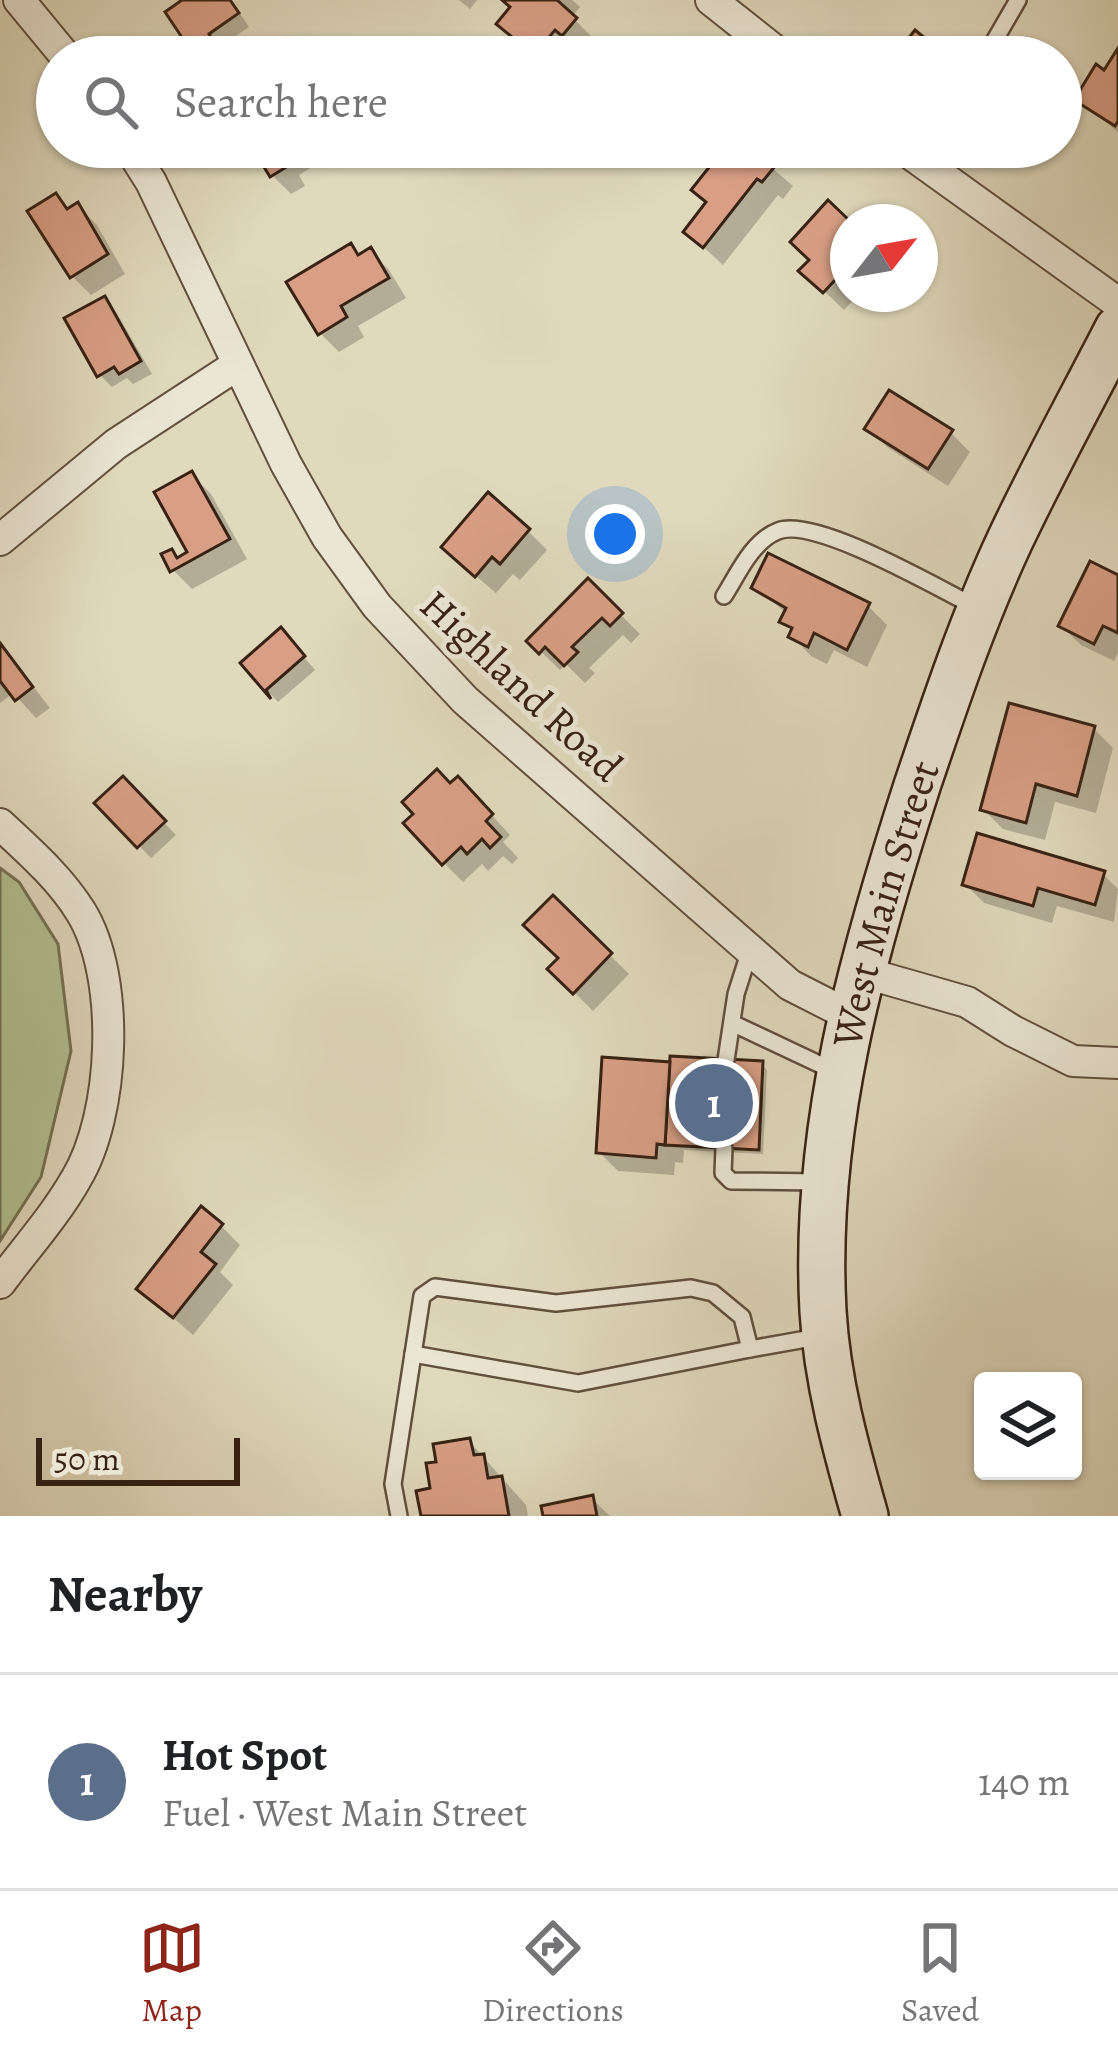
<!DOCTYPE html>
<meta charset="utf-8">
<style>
body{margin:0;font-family:Alegreya,serif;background:#f2f2f2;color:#202124}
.controls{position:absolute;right:36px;bottom:36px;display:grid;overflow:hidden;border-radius:12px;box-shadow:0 3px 9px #0004}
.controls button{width:108px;height:108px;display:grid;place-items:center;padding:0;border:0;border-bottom:3px solid #e0e0e0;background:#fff;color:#202124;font:60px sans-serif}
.compass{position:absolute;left:830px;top:204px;width:108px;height:108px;border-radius:50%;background:#fff;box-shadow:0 3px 9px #0004;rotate:59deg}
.scale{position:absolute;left:36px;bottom:30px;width:204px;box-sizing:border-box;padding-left:12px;border:6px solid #372213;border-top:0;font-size:33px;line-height:42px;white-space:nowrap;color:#372213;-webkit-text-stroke:9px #ebe6d4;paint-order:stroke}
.you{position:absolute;left:615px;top:534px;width:42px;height:42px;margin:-30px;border:9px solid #fff;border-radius:50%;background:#1a73e8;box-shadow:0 0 0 18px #1a73e833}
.badge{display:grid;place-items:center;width:78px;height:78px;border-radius:50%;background:#8f2418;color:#fff;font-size:39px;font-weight:700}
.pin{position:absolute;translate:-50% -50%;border:6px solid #fff;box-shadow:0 3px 12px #0006}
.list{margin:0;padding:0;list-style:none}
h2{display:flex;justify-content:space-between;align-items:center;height:156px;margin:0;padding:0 48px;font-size:51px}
h2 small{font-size:39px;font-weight:400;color:#757577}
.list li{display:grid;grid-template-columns:78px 1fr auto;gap:36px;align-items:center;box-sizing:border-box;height:216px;padding:0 48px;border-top:3px solid #e0e0e0}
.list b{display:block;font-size:45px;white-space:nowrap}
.list p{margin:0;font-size:39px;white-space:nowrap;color:#757577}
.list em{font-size:39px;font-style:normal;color:#757577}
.icon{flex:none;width:66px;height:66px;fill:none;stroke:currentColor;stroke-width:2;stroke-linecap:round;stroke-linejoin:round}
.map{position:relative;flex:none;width:1118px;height:1516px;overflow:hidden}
.search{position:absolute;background:#fff;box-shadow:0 3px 9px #0004;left:36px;right:36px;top:36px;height:132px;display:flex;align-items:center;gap:30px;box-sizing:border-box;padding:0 42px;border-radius:66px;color:#757577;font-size:45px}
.sheet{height:372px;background:#fff}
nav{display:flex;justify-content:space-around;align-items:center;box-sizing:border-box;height:168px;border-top:3px solid #e0e0e0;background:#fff;font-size:33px;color:#757577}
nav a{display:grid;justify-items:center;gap:6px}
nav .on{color:#8f2418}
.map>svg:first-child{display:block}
.green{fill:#b1bf92;stroke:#747052;stroke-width:3}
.shadow{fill:#0003}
.building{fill:#d89f86;stroke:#372213;stroke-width:3}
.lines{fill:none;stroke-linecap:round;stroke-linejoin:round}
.lane-casing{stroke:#61503e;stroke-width:20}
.street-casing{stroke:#61503e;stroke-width:34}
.secondary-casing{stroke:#372213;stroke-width:50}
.lane{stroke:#ebe6d4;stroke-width:15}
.street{stroke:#ebe6d4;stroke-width:30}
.secondary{stroke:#ebe6d4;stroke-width:45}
.labels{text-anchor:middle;stroke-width:10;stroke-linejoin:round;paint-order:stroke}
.street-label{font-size:42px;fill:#372213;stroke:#ebe6d4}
</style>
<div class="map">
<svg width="1118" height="1516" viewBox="0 0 1118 1516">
<rect width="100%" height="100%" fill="#e0d9bd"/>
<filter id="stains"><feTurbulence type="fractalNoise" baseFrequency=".00167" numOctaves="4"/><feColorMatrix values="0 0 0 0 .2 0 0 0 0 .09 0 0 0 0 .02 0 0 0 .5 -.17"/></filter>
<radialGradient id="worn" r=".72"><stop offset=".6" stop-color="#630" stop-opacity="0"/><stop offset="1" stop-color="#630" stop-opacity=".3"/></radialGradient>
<path class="green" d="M0,868l19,14 39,62 13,107 -30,126 -41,64z"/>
<g class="shadow">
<path d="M188,0h43l18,27 -30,20 7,10h-26l-31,-45z"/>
<path d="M459,0h18l-7,9z"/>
<path d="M505,0h67l8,7 -8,10 22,22 -12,14 -6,-6 -9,10h-30l-18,-15 -6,-34z"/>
<path d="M1118,54v78l-41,-33 28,-25z"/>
<path d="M256,147h75l4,6 -36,22 6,11 -14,8 -19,-19z"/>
<path d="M729,147h19l45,39 -10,13 -5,-4 -55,70 -36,-33 22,-28z"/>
<path d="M56,196l14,15 8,-5 19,19 28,49 -34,21 -19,-19z"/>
<path d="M848,223v71h11l-15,16 -41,-39z"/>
<path d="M351,247l10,10 9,-6 19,19 17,28 -48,28 6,11 -25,15 -19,-19z"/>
<path d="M104,300l12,12 36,62 -19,10 -6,-6 -15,9 -12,-12z"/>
<path d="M868,428l83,5 19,19 -22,34 -61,-39z"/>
<path d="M192,475l19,19 36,65 -55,30 -19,-19 6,-10 12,-7z"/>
<path d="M528,531l19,19 -27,30 -7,-6 -17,19 -32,-27z"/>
<path d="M1118,578v75l-4,8 -33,-16 -20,-19z"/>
<path d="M588,582l52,52 -9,9 -8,-8 -34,33 6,5 -10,10 -19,-19 -6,6 -30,-29z"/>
<path d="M755,587l113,19 19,19 -20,42 -33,-17 -7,14 -16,-8 -19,-20 2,-4 -11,-11 3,-8z"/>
<path d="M0,644l50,64 -14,10 -23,-25 -13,10z"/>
<path d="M293,644l22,26 -37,32 -12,-13z"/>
<path d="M1094,729l19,19 -17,65 -41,-11 -10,38 -42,-11 -20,-20z"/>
<path d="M123,780l53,55 -25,23 -53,-55z"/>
<path d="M450,787l27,12 33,36 -7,7 15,16 -6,6 -9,-8 -15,15 -6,-7 -19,18 -19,-19z"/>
<path d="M1103,874l15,15 -4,33 -57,-16 -5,17 -68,-20 -19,-19z"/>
<path d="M553,899l76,75 -36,37 -42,-42 11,-11z"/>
<path d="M762,1064l5,6 -4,84 -79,-4 -1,13 -8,-1 -1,13 -56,-4 -19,-19z"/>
<path d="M221,1226l19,19 -20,27 13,13 -40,50 -53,-46z"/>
<path d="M469,1441l57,64 2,11h-104l-5,-23 15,-3 5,-25z"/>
<path d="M592,1499l18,17h-64l-2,-8z"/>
</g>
<g class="building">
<path d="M182,0h48l9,13 -30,21 6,9 -20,14 -30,-45z"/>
<path d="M502,0h55l20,18 -15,18 -7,-6 -21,25 -38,-31 14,-17z"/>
<path d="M915,30l28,23 -3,4h-46z"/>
<path d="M1118,48v73l-3,5 -41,-26 22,-36 8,6z"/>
<path d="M252,147h44l-14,8 6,11 -18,11z"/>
<path d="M725,147h28l23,18 -14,17 -5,-3 -54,69 -20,-16 23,-30 -15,-12z"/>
<path d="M56,193l11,16 11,-7 30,52 -38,24 -43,-67z"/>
<path d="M828,200l23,22 -3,44 -25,27 -25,-22 11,-11 -19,-18z"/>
<path d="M351,243l7,12 13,-8 18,31 -48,28 6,11 -29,18 -32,-53z"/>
<path d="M105,296l36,65 -22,13 -5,-7 -17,10 -33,-59z"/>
<path d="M889,390l64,40 -25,39 -64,-40z"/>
<path d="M192,471l38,68 -60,33 -9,-18 11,-5 5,9 10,-6 -33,-60z"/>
<path d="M488,492l42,37 -30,35 -8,-7 -17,20 -34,-30z"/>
<path d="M768,553l102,50 -23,47 -33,-17 -6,14 -20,-10 4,-9 -13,-6 7,-14 -35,-20z"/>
<path d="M1090,561l28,14v58l-15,-7 -9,18 -36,-18z"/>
<path d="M588,578l35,35 -13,13 -8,-8 -30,29 6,5 -14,14 -19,-19 -6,7 -13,-13z"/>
<path d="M281,627l24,29 -39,34 5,9 -31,-36z"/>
<path d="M0,643l33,44 -18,14 -15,-20z"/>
<path d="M1009,703l86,23 -18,70 -41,-12 -10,39 -46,-13z"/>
<path d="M437,769l13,14 8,-7 35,38 -7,7 15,16 -11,11 -8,-9 -15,15 -6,-7 -19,18 -39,-42 10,-9 -11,-12z"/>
<path d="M123,776l43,45 -29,27 -43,-45z"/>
<path d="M977,833l128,38 -10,34 -57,-17 -5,18 -71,-21z"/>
<path d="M553,895l59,58 -39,41 -26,-25 11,-11 -35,-33z"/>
<path d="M670,1056l93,5 -4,89 -94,-5z"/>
<path d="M602,1057l68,5 -5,83 -8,-1 -1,14 -60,-5z"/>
<path d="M201,1206l22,18 -22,28 15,12 -43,54 -37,-29z"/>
<path d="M470,1438l4,17 10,-1 4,24 14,-2 7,40h-88l-5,-25 14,-3 -4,-25 10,-1 -3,-18z"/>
<path d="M593,1495l4,21h-54l-2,-10z"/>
</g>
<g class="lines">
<g class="lane-casing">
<g id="lane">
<path d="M985,57l33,-57"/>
<path d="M724,596c14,-22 28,-55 54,-65 37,-15 161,58 200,77"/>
<path d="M732,1023l106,50"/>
<path d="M726,1060l10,-66 15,-47"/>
<path d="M724,1148l-1,25 8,8 90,1"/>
<path d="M413,1354l165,29 172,-34"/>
<path d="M399,1516l-6,-32 29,-188 13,-9 121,16 135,-15 22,5 29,24 8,32 73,-13"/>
</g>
</g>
<g class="street-casing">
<g id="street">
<path d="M19,0l47,57"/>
<path d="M711,0l72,57"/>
<path d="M129,147l22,35 135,282 41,73 50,69 88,94 325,285 59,30"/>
<path d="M901,147l217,156"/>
<path d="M0,540l116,-96 121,-79"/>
<path d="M0,824c29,27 60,54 81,88 40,65 34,203 -5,267 -21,37 -51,70 -76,104"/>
<path d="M862,972l105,30 46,29 60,30 45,2"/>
</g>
</g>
<g class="secondary-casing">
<g id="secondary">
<path id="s1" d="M865,1516c-19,-67 -38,-135 -42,-205 -10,-181 39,-355 94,-525 28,-83 56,-167 93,-246 34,-72 72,-141 108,-211"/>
</g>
</g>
<use href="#lane" class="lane"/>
<use href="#street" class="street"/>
<use href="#secondary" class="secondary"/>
</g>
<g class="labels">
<g class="street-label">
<text transform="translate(522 685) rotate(43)" y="15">Highland Road</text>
<text dy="15" stroke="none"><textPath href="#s1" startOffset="624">West Main Street</textPath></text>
</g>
</g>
<rect width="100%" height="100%" filter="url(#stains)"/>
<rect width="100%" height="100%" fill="url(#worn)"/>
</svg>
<div class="controls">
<button><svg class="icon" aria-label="layers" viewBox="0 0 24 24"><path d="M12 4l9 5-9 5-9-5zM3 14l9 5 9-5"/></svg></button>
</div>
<svg class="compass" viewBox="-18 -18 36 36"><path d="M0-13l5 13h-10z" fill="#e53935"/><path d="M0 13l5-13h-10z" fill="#757577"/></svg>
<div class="scale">50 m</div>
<div class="you"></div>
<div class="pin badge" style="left:714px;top:1103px;background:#5c6f8a">1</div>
<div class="search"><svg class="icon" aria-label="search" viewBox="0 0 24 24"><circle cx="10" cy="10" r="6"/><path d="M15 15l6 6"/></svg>Search here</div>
</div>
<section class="sheet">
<h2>Nearby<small></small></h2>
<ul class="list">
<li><span class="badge" style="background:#5c6f8a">1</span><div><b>Hot Spot</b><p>Fuel · West Main Street</p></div><em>140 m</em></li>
</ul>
</section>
<nav>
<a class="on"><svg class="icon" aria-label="map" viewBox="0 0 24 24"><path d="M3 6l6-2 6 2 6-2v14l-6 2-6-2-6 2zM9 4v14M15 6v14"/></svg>Map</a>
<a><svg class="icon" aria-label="directions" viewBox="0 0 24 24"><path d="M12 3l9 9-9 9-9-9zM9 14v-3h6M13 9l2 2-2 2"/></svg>Directions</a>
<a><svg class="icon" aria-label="saved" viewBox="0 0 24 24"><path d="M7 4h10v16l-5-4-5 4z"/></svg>Saved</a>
</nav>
